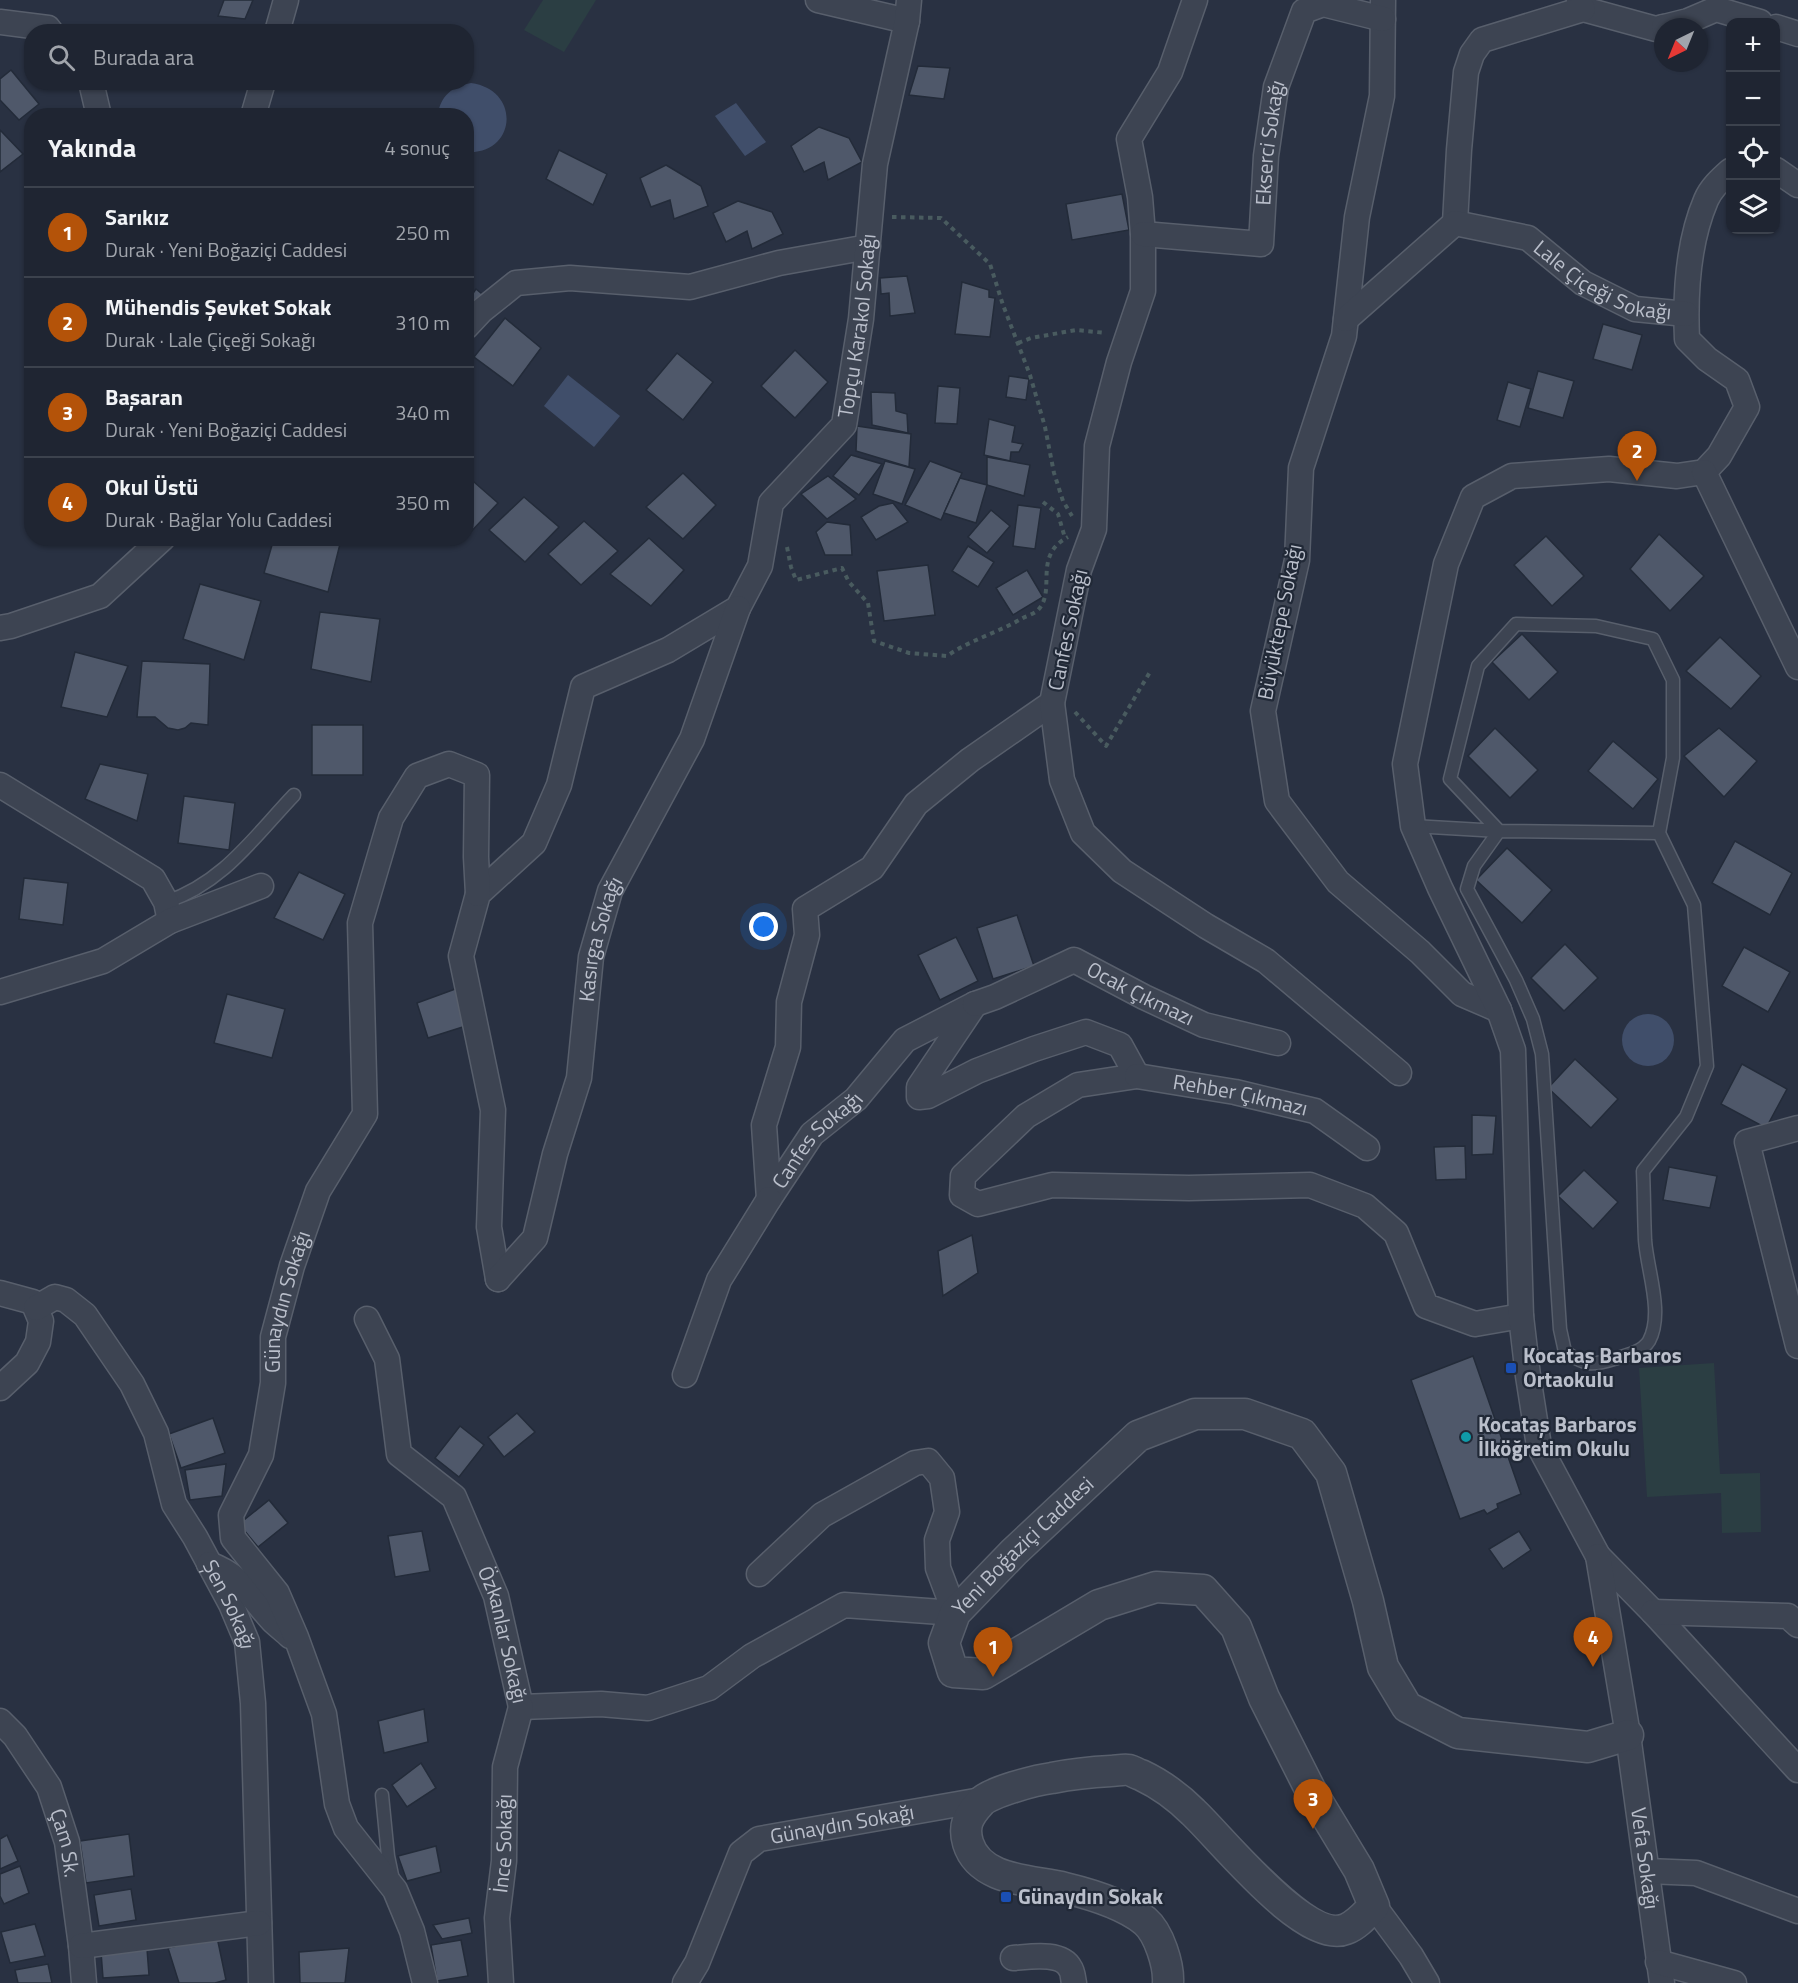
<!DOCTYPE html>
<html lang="tr">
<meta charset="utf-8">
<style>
body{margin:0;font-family:"Titillium Web",sans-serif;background:#272d3a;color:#f1f3f6}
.controls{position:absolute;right:18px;top:18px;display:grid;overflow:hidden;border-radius:12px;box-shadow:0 2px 4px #0004}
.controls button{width:54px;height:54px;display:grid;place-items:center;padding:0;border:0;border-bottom:2px solid #3c424d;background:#1f2532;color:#f1f3f6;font:30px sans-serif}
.compass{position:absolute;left:1654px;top:18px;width:54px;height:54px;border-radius:50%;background:#1f2532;box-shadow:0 2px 4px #0004;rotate:223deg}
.you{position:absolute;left:764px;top:927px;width:21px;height:21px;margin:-15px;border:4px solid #fff;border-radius:50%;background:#1a73e8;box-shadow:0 0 0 9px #1a73e833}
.badge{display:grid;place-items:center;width:39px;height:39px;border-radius:50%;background:#b45309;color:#fff;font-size:20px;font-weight:700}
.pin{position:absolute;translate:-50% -50px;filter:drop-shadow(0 2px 3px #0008)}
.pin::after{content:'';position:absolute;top:32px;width:21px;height:18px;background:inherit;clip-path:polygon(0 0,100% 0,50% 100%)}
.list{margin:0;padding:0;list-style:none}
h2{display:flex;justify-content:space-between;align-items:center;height:78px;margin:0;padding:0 24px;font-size:26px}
h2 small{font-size:20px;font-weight:400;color:#a1a5ac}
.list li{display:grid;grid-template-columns:39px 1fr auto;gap:18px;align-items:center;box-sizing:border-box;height:90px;padding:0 24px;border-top:2px solid #3c424d}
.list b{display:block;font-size:22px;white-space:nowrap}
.list p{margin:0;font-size:20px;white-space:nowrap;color:#a1a5ac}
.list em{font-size:20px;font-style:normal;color:#a1a5ac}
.icon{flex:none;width:33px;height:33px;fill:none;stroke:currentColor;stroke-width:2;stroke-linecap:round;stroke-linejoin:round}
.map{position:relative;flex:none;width:1798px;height:1983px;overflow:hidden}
.search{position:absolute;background:#1f2532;box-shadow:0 2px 4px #0004;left:24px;top:24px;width:450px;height:66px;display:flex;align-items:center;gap:15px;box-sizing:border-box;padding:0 21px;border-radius:24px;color:#a1a5ac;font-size:22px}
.panel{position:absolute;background:#1f2532;box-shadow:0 2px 4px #0004;left:24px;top:108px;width:450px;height:438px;border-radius:24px}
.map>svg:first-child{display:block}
.green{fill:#2b3e43}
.water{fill:#404e6a}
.building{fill:#4f586a;stroke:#232b39;stroke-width:1.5}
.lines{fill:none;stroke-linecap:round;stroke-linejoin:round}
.service-casing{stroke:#585f6c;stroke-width:15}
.minor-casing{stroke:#585f6c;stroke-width:27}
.tertiary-casing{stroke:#585f6c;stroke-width:33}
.path{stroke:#495b5f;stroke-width:4;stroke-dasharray:4.5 4.5;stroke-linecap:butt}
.service{stroke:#3d4452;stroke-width:12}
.minor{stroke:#3d4452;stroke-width:24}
.tertiary{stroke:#3d4452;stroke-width:30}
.transit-dot{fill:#1a4fb4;stroke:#212937;stroke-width:2}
.culture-dot{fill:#0f9aa8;stroke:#212937;stroke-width:2}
.labels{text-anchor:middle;stroke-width:4.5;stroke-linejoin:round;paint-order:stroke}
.street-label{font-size:21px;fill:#babfcb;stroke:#212937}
.poi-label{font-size:21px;font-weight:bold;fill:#babfcb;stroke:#212937;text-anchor:start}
</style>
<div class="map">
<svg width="1798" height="1983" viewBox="0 0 1798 1983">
<rect width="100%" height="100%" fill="#293142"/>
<g class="green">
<path d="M543,0h53l-32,52 -40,-22z"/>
<path d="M1714,1363l6,111 40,-1 1,59 -39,1 -1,-40 -74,4 -8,-129z"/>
</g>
<g class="water">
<path d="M471,83c51,7 45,72 -4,69l-1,-36 -28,-1c2,-19 15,-29 33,-32z"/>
<path d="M736,103l30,39 -21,14 -30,-40z"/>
<path d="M568,375l52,41 -26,31 -50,-41z"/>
<circle cx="1648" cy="1040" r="26"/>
</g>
<g class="building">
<path d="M224,0h29l-8,19 -27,-3z"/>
<path d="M918,66l32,2 -6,31 -35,-4z"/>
<path d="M11,70l28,34 -20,16 -19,-20v-21z"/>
<path d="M819,127l30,11 13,24 -34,18 -4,-18 -20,10 -13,-26z"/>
<path d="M0,130l23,24 -23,18z"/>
<path d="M559,150l48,24 -14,31 -47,-26z"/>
<path d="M666,165l35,21 7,20 -34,13 -4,-19 -19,7 -11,-29z"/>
<path d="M1122,194l7,36 -57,10 -6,-36z"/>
<path d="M738,201l34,11 11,22 -31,15 -5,-18 -21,11 -13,-29z"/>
<path d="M907,276l8,37 -25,3 -1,-23 -8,1 -1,-16z"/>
<path d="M962,282l27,8v7l6,1 -5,39 -35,-3z"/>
<path d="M476,289l11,9 -21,22v-21h3z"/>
<path d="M505,318l36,30 -28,38 -39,-29z"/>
<path d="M1603,324l39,11 -10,35 -39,-11z"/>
<path d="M795,350l33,32 -33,36 -34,-32z"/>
<path d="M677,353l36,29 -30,38 -37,-30z"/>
<path d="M1538,371l36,10 -11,37 -35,-10z"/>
<path d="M1009,376l20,3 -3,21 -20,-3z"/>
<path d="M1508,382l23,7 -11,38 -23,-7z"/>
<path d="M938,386l22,2 -3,36 -22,-1z"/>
<path d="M871,392l24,1 1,18 11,3 1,19 -36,-8z"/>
<path d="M989,419l26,7 -3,16 11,2 -4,8h-8l-1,9 -26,-6z"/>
<path d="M857,426l54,8 -2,33 -53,-16z"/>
<path d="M851,455l31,9 -23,31 -26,-19z"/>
<path d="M987,457l43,8 -6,31 -37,-11z"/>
<path d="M885,461l30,8 -13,35 -29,-10z"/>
<path d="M930,461l32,12 -21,47 -36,-15z"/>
<path d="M683,473l33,32 -33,34 -37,-32z"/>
<path d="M466,475l32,28 -32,34z"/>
<path d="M828,476l28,23 -29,20 -26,-25z"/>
<path d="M960,478l27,7 -11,38 -32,-10z"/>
<path d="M524,497l35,30 -34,35 -36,-32z"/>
<path d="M893,503l15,19 -32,18 -15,-23 18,-11z"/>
<path d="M1018,505l23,3 -6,41 -22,-3z"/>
<path d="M991,510l19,16 -23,27 -19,-16z"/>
<path d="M584,521l34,30 -37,34 -33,-31z"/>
<path d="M827,522l23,3 2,30h-27l-9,-23z"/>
<path d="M1659,534l45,42 -34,35 -40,-42z"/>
<path d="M1546,536l38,40 -32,30 -38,-41z"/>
<path d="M274,538h58l9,2 -13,52 -64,-19z"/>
<path d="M649,538l35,32 -33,36 -41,-32z"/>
<path d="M968,546l26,16 -16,25 -26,-16z"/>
<path d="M928,565l7,50 -51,6 -7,-50z"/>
<path d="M1027,570l16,27 -30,18 -17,-27z"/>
<path d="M200,584l61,17 -17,59 -61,-21z"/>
<path d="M320,612l60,7 -9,63 -60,-13z"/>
<path d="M1522,634l36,38 -29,28 -37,-38z"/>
<path d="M1720,637l41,39 -30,33 -45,-38z"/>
<path d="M75,652l53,14 -21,51 -46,-10z"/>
<path d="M142,661l68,3 -2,61 -17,-2 -6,5 -7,2 -10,-2 -13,-11h-18z"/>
<rect x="312" y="725" width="51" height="50"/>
<path d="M1495,728l43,42 -28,28 -42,-42z"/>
<path d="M1719,728l38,33 -33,36 -40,-41z"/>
<path d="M1613,741l45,38 -25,30 -45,-38z"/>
<path d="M100,764l48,10 -11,47 -52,-22z"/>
<path d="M184,796l51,7 -6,47 -51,-7z"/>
<path d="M1735,841l57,32 -22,42 -58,-32z"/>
<path d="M1507,848l45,42 -30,33 -46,-43z"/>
<path d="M299,872l46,22 -22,46 -49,-22z"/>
<path d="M24,878l44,5 -5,42 -44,-6z"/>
<path d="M1017,915l17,51 -41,13 -16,-51z"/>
<path d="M956,937l22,44 -38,19 -22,-45z"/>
<path d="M1565,944l33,34 -34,33 -33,-33z"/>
<path d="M1744,947l46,25 -22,40 -46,-26z"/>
<path d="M458,988l11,37 -41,13 -11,-35z"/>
<path d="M227,994l58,15 -13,49 -58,-15z"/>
<path d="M1575,1059l43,40 -27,29 -43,-40z"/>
<path d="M1742,1064l45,25 -21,39 -45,-24z"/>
<path d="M1472,1115l24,1 -3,38 -21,1z"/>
<path d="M1465,1146l1,33 -30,1 -2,-33z"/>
<path d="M1669,1167l48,9 -7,32 -47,-8z"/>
<path d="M1584,1170l34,32 -25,27 -35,-33z"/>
<path d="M972,1235l6,38 -35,23 -5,-45z"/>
<path d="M1473,1356l48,138 -24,10 1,4 -11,6 -3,-4 -24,9 -49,-139z"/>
<path d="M517,1413l18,19 -31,25 -16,-20z"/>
<path d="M213,1418l12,35 -44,15 -12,-34z"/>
<path d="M460,1426l24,19 -25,32 -24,-19z"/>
<path d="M226,1464l-4,32 -32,4 -5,-30z"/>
<path d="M269,1500l19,23 -30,24 -19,-23z"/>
<path d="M422,1531l8,40 -35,6 -7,-41z"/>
<path d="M1519,1531l12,19 -28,19 -14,-20z"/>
<path d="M424,1709l4,33 -44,11 -6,-32z"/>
<path d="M421,1763l15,25 -29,19 -15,-22z"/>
<path d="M129,1834l5,42 -48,7 -6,-42z"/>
<path d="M7,1835l11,26 -18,8v-30z"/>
<path d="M436,1846l5,26 -34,9 -9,-25z"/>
<path d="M20,1866l9,27 -25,11 -4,-8v-22z"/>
<path d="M131,1889l5,31 -37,6 -5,-31z"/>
<path d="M469,1918l3,15 -30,6 -9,-14z"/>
<path d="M35,1924l10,32 -35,7 -9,-31z"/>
<path d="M217,1937l9,43 -11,3h-36l-11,-35z"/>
<path d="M461,1940l7,36 -31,5 -6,-36z"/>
<path d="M349,1948l-4,35h-45l-1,-31z"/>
<path d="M147,1949l2,26 -46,3 -2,-26z"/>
<path d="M48,1964l4,19h-34l-3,-13z"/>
</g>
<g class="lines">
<g class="service-casing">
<g id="service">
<path d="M1413,826l86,5 160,2 35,72 13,161 -21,51 -43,54c1,23 1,46 2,69 2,30 19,73 4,101 -6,10 -21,14 -32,17 -25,8 -30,8 -52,-6l-5,-23 -18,-275 -9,-35 -17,-39 -49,-91 7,-23 25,-35 -49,-52 28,-113 38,-42 80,2 57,13 20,41v78l-14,75"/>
<path d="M166,902c57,-19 88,-65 128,-107"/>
<path d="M382,1795l6,61 5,24"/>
</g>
</g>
<g class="minor-casing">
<g id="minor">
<path d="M818,0l89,21"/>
<path id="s1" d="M1195,0l-25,72 -41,67 11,58 3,37v57l-24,71 -22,84 -3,83 -15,41 -27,133 -82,57 -54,44 -44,64 -67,41 2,26 -18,67 -1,45 -24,78 5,74 43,-65 44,-35 49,-59 70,-36 -56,83v10l9,-1 49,-25 57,-22 52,-17 34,13 17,31 -59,9 -52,31 -63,60 -1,19 16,9 74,-19 137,3 121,-3 55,21 31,27 30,73 49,18 46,-8"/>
<path d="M1383,0l-1,96 -25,121 -13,119 -43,132 -4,92 -34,151 14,90 61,81 82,70 42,42 37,16"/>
<path d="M1579,0l4,9 73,20 7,-2"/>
<path d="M0,22l48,6 3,4"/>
<path d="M1664,27l24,-6 28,-12 44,13"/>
<path d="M1776,27l22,7"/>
<path d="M277,32l9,-32"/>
<path d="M91,82l8,34"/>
<path d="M253,116l10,-34"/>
<path d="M1776,170l22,15"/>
<path d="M1730,171c-9,8 -19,17 -24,29 -18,42 -21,94 -19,139l20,20 30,21 10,27 -28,49 -15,16 -27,4 -68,-7 -97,7 -39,21 -27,67 -41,200 8,62 27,62 59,122 14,40 8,266 7,60 11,70 59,110 55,56 145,158"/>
<path d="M1455,223l4,-73 7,-78 6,-18 10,-14 101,-31"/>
<path id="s2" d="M1143,234l118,10 5,-88 10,-69 28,-76 19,-7 60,15"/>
<path id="s3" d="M1346,319l109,-96 73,15 55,45 52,26 51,5"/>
<path d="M466,327l15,-16 35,-28 54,-5 120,9 89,-24 89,-16"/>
<path d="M1704,472l94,195"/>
<path d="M0,628l11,-2 89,-30 63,-58"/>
<path d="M1052,703l10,77 21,53 39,38 84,55 60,35 133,112"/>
<path d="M0,785l153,94 13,23 4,19"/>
<path d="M0,992l103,-31 67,-40 91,-35"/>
<path id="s4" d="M975,1004l20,-7 79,-37 70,37 60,28 74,18"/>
<path id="s5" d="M1137,1076l98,16 80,19 52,37"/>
<path d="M1798,1128l-51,14 51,204"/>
<path id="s6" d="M498,1279l-9,-52 4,-117 -32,-154 17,-62 56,-51 25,-58 24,-98 85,-37 70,-42 22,-42 11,-63 73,-78 17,-106 14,-155 32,-143 2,-21"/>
<path id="s7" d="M498,1279l37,-41 20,-84 24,-76 12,-121 19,-66 82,-152 46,-131"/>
<path d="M0,1293l33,9 8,19 -3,21 -11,21 -27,25"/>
<path id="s8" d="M36,1308l19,-11 11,3 19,15 47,69 24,49 18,71 21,33 36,67 16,38 6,61 8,280"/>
<path id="s9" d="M367,1319l20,40 12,95 55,43 42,99 25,111 80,-3 47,4 61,-20 43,-32 92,-51 111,8 -17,-45 -1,-28 10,-28 -5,-34 -14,-17 -13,2 -93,52 -63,59"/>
<path d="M685,1375l34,-95 50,-81"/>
<path id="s10" d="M1598,1556l30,179 34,248"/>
<path d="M209,1564c33,12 41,32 63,56 6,6 13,11 18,16"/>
<path d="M1653,1612l135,4 10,9"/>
<path id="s11" d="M0,1721l15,15 34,51 18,55 14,104 3,37"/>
<path d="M1647,1871l49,2 102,38"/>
<path d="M1374,1906l37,50 16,27"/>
<path d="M81,1946l178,-23"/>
<path d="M1013,1958c16,-1 48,-7 57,10 3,4 3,11 4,15"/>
<path d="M1658,1962l76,21"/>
<path id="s12" d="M425,1983l-13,-52 -17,-41 -49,-62 -9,-24 -13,-90 -28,-77 -19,-44 -44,-55 -2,-23 30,-60 12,-72v-46l19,-71 26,-75 47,-77 -5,-191 31,-105 26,-42 32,-12 28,11 -1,82 2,37"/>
<path id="s13" d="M501,1983l-4,-65 7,-57 1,-94 16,-60"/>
<path id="s14" d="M685,1983l12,-20 44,-110 18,-14 222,-39"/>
</g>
</g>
<g class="tertiary-casing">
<g id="tertiary">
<path id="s15" d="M1168,1983c1,-18 -9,-50 -23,-62 -20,-16 -55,-27 -80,-33 -32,-8 -85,-6 -97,-45 -5,-17 0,-27 12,-40 9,-11 57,-23 72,-25 20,-4 39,-6 59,-7 5,0 12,-2 18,-1 4,1 8,4 12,5 19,9 37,22 52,37 28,26 113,134 153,117 11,-4 20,-15 28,-23l-15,-36 -49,-81 -46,-91 -28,-71 -33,-37 -47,-3 -57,18 -116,69 -30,-2 -9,-29 11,-30 59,-61 124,-116 57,-22h50l57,20 29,39 37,128 15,66 24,40 51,26 130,14 40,-12"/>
</g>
</g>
<g class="path">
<path d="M892,217l49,1 49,46 13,41 27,70 15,52 9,46 9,28 9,15"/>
<path d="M1018,343l13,-5 45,-8 30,3"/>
<path d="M1043,502l15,12 7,24"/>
<path d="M787,547l4,20 5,13 46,-12 7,14 19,21 6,38 35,12 38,3c23,-16 50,-23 74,-37 5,-3 13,-5 17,-9 19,-20 -6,-54 30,-73"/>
<path d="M1075,712l31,34 44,-74"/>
</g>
<use href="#service" class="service"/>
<use href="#minor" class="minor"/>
<use href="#tertiary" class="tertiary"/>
</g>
<g class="transit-dot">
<rect x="1505" y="1362" width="12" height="12" rx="3"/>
<rect x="1000" y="1891" width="12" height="12" rx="3"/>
</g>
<circle class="culture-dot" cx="1466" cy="1437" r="6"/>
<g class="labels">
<g class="street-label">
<text dy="7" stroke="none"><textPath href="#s2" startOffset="220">Ekserci Sokağı</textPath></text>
<text dy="7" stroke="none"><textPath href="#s3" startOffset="308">Lale Çiçeği Sokağı</textPath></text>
<text dy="7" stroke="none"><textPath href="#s6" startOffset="1124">Topçu Karakol Sokağı</textPath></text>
<text transform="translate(1280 622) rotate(-79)" y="7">Büyüktepe Sokağı</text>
<text transform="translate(1068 630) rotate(-78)" y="7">Canfes Sokağı</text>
<text dy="7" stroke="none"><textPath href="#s7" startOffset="362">Kasırga Sokağı</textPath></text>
<text dy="7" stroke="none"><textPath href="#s4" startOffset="183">Ocak Çıkmazı</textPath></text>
<text dy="7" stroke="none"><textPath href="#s5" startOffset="105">Rehber Çıkmazı</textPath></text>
<text dy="7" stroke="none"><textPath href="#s1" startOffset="1431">Canfes Sokağı</textPath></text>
<text dy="7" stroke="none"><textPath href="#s12" startOffset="740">Günaydın Sokağı</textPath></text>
<text dy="7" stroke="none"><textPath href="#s15" startOffset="1570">Yeni Boğaziçi Caddesi</textPath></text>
<text dy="7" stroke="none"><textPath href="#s8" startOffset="384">Şen Sokağı</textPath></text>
<text dy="7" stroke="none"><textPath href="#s9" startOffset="357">Özkanlar Sokağı</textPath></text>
<text dy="7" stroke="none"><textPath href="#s14" startOffset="249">Günaydın Sokağı</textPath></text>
<text dy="7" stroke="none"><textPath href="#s11" startOffset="141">Çam Sk.</textPath></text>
<text dy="7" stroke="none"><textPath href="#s13" startOffset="140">İnce Sokağı</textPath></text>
<text dy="7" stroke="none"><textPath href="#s10" startOffset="306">Vefa Sokağı</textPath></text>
</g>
<g class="poi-label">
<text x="1523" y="1363">Kocataş Barbaros<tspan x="1523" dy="24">Ortaokulu</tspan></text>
<text x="1478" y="1432">Kocataş Barbaros<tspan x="1478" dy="24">İlköğretim Okulu</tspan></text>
<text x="1018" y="1904">Günaydın Sokak</text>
</g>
</g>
</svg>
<div class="controls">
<button>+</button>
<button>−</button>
<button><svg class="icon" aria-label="locate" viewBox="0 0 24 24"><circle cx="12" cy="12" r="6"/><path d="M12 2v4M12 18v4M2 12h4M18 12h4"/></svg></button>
<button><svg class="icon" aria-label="layers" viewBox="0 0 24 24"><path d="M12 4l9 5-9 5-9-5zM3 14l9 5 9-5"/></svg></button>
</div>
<svg class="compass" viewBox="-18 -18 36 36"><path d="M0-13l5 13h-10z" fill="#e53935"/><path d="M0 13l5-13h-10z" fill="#a1a5ac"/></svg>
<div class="you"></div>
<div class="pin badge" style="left:993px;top:1677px">1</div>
<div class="pin badge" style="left:1637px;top:481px">2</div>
<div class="pin badge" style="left:1313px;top:1829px">3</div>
<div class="pin badge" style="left:1593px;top:1667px">4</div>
<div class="search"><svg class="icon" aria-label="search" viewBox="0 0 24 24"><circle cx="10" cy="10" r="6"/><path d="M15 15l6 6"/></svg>Burada ara</div>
<section class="panel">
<h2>Yakında<small>4 sonuç</small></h2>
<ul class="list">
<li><span class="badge">1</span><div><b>Sarıkız</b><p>Durak · Yeni Boğaziçi Caddesi</p></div><em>250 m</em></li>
<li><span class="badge">2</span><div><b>Mühendis Şevket Sokak</b><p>Durak · Lale Çiçeği Sokağı</p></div><em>310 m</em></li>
<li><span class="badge">3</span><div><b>Başaran</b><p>Durak · Yeni Boğaziçi Caddesi</p></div><em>340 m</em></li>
<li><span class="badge">4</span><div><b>Okul Üstü</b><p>Durak · Bağlar Yolu Caddesi</p></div><em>350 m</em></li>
</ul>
</section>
</div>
